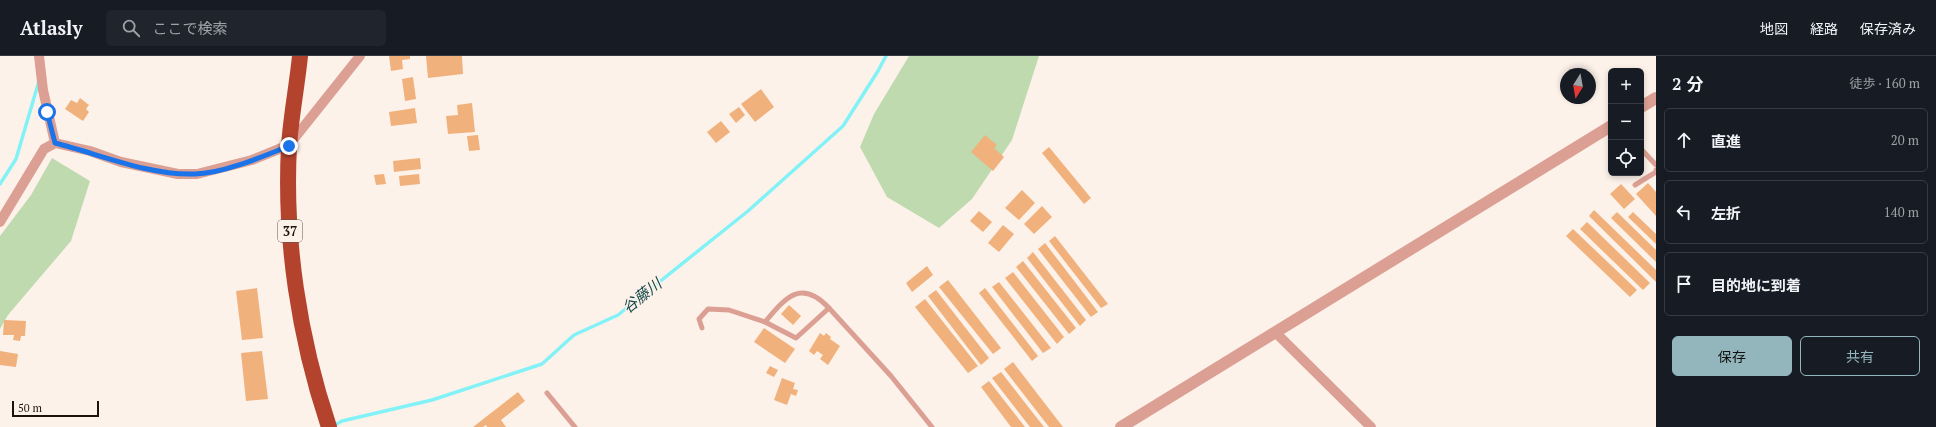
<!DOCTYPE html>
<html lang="ja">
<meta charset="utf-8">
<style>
body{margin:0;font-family:"PT Serif","Noto Sans JP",serif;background:#20242c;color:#f1f3f6}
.controls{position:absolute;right:12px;top:12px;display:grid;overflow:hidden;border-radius:6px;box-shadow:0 2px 6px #0003}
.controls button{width:36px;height:36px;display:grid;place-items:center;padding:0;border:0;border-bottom:1px solid #363941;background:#171b24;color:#f1f3f6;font:20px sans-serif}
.compass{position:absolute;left:1560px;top:12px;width:36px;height:36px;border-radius:50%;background:#171b24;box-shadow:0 2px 6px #0003;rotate:191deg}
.scale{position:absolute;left:12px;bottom:10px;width:87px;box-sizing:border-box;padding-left:4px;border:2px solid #1c130c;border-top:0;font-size:11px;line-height:14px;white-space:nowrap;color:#1c130c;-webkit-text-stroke:3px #fdf2ea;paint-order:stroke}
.stop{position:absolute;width:12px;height:12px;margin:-9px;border:3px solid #1a73e8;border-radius:50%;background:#fff}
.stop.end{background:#1a73e8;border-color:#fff;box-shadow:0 1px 4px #0008}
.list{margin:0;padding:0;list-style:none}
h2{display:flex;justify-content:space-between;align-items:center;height:52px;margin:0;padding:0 16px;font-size:17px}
h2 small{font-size:13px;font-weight:400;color:#9ea1a6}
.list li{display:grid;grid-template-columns:26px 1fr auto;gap:12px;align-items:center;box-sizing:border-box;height:64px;margin:0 8px 8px;padding:0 8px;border:1px solid #363941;border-radius:6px}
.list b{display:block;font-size:15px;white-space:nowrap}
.list em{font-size:13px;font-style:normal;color:#9ea1a6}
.actions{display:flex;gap:8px;padding:12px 16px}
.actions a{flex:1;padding:9px 0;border:1px solid #93b5bc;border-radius:6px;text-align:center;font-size:14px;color:#93b5bc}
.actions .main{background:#93b5bc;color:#111}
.icon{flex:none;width:22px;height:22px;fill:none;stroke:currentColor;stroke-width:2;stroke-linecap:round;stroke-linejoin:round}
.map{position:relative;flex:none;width:1656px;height:371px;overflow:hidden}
header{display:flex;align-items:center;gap:24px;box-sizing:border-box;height:56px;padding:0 20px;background:#171b24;border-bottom:1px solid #363941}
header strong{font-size:19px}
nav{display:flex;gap:22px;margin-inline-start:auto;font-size:14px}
.search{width:280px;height:36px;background:#20242c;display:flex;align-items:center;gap:10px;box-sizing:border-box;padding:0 14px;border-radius:6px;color:#9ea1a6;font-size:15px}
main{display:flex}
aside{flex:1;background:#171b24}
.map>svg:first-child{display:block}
.green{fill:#c0dab0}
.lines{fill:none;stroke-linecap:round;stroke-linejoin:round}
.stream{stroke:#83f2f6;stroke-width:3.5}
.building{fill:#f1b17c}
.service{stroke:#dba093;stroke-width:5}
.minor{stroke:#dba093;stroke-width:10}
.tertiary{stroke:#dba093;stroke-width:12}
.trunk{stroke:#b4432e;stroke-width:16}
.route{stroke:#1a73e8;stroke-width:5}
.labels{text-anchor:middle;stroke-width:3;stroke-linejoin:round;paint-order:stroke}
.shield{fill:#fdf2ea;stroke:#60564f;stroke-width:1}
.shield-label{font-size:13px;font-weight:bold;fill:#1c130c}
.water-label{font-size:15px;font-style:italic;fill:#134748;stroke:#fdf2ea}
</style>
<header>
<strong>Atlasly</strong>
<div class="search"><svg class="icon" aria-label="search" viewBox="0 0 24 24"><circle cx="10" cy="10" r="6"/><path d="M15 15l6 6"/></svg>ここで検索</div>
<nav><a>地図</a><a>経路</a><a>保存済み</a></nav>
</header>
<main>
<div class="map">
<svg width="1656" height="371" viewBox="0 0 1656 371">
<rect width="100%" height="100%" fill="#fdf2ea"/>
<g class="green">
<path d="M909,0h130l-27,84 -40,59 -33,29 -52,-31 -27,-50 14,-33z"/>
<path d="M52,102l38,23 -19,60 -63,74 -8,14v-93l31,-41z"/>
</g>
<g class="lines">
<g class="stream">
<path d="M0,128l16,-25 23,-78"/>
<path d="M333,370l9,-5 90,-21 110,-36 32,-29 44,-20 130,-104 95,-85 35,-55 8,-15"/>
</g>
</g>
<g class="building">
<path d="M389,0h21v3l-8,1 1,9 -12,2z"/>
<path d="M426,0h36l1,18 -35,4z"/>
<path d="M413,21l3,22 -11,2 -3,-22z"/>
<path d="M761,33l13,18 -19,15 -14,-18z"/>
<path d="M80,42l9,7 -3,4 3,3 -6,9 -18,-12 6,-9 6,3z"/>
<path d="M472,47l3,29 -27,2 -2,-18 12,-1 -1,-10z"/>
<path d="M739,51l6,8 -9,8 -7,-9z"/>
<path d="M415,52l2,15 -26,3 -2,-14z"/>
<path d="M721,65l9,11 -14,11 -9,-11z"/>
<path d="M478,79l2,15 -11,1 -2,-15z"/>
<path d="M985,79l12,10 -3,3 10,9 -11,14 -22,-19z"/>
<path d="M1049,91l42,51 -7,6 -42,-51z"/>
<path d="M420,102l1,11 -27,3 -1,-11z"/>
<path d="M384,118l2,10 -10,1 -2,-10z"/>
<path d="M419,118l1,10 -20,2 -1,-10z"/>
<path d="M1648,127l8,9v24l-20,-22z"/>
<path d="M1621,128l14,15 -11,10 -14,-15z"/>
<path d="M1022,134l13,13 -16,17 -14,-12z"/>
<path d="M1042,150l10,11 -18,17 -10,-10z"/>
<path d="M1594,154l62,60v12l-67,-66z"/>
<path d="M979,155l13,11 -9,10 -13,-11z"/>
<path d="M1617,156l39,38v12l-45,-44z"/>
<path d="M1633,156l23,22v10l-28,-27z"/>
<path d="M1587,166l63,61 -7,7 -63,-61z"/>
<path d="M1003,169l11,9 -15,18 -11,-9z"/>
<path d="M1573,173l64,61 -7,7 -64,-61z"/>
<path d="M1055,180l53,68 -7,4 -52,-67z"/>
<path d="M1045,187l53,69 -7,5 -53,-68z"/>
<path d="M1033,196l53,68 -6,6 -53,-68z"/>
<path d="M1023,205l53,67 -7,6 -53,-67z"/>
<path d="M927,210l6,9 -21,17 -6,-9z"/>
<path d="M1013,216l51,65 -7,7 -52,-66z"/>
<path d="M948,224l53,68 -8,6 -54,-67z"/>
<path d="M999,226l52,66 -8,5 -51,-66z"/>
<path d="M257,232l6,50 -21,2 -6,-49z"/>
<path d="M985,232l53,68 -6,5 -53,-68z"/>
<path d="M936,234l53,68 -8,7 -53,-69z"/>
<path d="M925,243l53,67 -10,7 -53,-66z"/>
<path d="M789,249l12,11 -8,9 -12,-11z"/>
<path d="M4,264l22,1 -1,15h-4l-1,5 -7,-1 1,-5h-11z"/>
<path d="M764,272l31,21 -10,14 -31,-21z"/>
<path d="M820,277l4,3 2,-3 5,4 -1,2 10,7 -12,19 -8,-6 3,-4 -6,-4 -3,4 -5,-4z"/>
<path d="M0,295l18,3 -2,13 -16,-2z"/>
<path d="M262,295l6,48 -22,2 -5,-48z"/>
<path d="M1013,306l50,65h-14l-45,-58z"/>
<path d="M770,310l8,4 -4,7 -8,-4z"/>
<path d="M1001,316l43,55h-14l-38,-49z"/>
<path d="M782,322l13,5 -2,6 5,1 -2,6 -5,-2 -4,11 -13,-5z"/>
<path d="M989,325l36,46h-14l-30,-40z"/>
<path d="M518,336l7,9 -24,19 5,7h-19l-1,-2 -3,2h-10z"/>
</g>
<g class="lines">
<g class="service">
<path d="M1641,93l15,16"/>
<path d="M1635,129l21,-13v-2"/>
<path d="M765,266l31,16 33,-30"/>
<path d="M702,272l-3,-9 9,-10 21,1 36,12c20,-24 36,-44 64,-14l62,68 41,51"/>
<path d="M547,337l28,34"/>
</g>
<g class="minor">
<path d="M39,0l4,34 12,53"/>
<path d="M0,166l44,-73 11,-6 35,8 31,11 57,12h19l55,-14 37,-15 71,-89"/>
<path d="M1276,277l95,94"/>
</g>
<g class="tertiary">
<path d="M1641,51l15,-9"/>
<path d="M1121,371l490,-301"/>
</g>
<path class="trunk" d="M300,0c-3,30 -9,60 -11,90 -5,94 10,192 40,281"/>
</g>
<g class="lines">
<path class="route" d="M47,56l8,31c44,11 95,33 140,31 27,0 69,-18 94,-28"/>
</g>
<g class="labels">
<rect class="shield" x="278" y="164" width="24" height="22" rx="3"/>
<g class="shield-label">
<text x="290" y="180">37</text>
</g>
<g class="water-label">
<text transform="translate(642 240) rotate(-39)" y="5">谷藤川</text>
</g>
</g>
</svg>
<div class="controls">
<button>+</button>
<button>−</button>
<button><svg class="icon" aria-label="locate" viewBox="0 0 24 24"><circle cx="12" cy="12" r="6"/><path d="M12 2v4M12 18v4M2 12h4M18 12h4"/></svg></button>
</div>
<svg class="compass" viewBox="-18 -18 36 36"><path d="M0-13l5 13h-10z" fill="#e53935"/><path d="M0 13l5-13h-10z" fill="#9ea1a6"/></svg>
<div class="scale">50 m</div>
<div class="stop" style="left:47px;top:56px"></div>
<div class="stop end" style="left:289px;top:90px"></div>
</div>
<aside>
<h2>2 分<small>徒歩 · 160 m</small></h2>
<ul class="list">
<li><svg class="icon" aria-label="ahead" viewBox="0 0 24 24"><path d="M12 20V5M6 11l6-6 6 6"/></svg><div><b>直進</b></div><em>20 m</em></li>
<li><svg class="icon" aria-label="left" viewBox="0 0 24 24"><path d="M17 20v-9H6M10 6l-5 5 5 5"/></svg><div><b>左折</b></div><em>140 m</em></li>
<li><svg class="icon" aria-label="arrive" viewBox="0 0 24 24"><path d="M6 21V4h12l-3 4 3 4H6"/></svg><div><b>目的地に到着</b></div></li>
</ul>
<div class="actions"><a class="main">保存</a><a>共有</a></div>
</aside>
</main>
